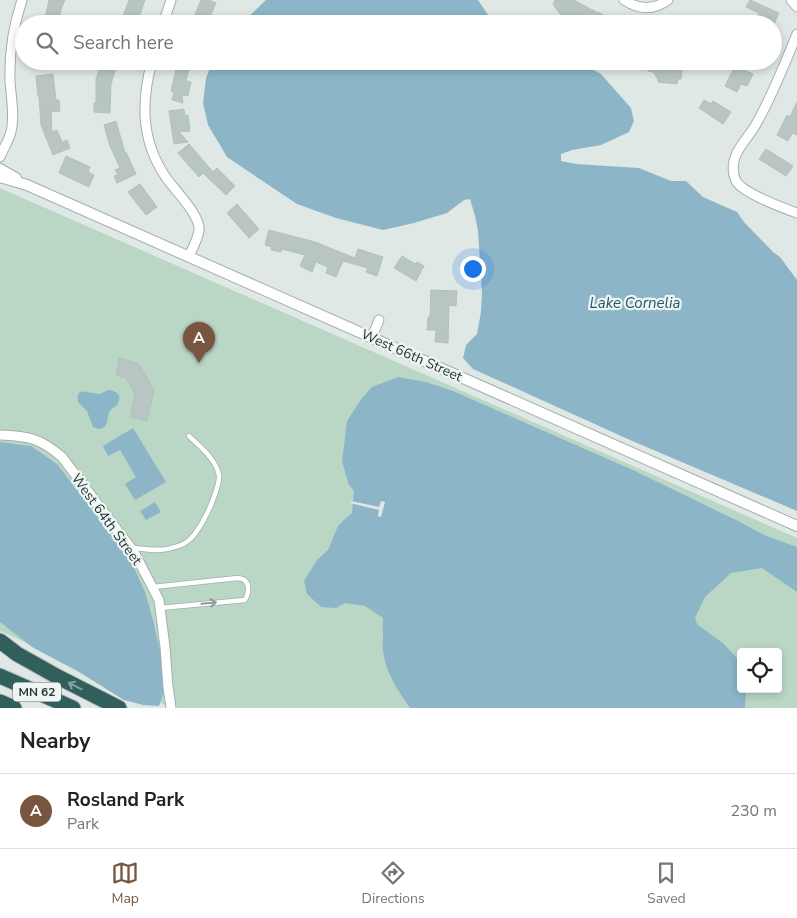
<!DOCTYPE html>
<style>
body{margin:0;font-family:"Nunito Sans",sans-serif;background:#f2f2f2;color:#222}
.controls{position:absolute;right:15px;bottom:15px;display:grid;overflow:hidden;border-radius:5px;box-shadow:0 2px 8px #0003}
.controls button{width:45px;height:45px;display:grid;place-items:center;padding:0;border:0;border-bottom:1px solid #e0e0e0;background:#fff;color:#222;font:25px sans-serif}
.you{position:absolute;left:472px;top:268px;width:18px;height:18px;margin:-12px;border:4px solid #fff;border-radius:50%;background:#1a73e8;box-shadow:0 0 0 8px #1a73e833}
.badge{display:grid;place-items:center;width:32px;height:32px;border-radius:50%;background:#78553f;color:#fff;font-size:16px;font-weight:700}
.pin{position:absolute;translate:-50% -41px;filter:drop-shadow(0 1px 2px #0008)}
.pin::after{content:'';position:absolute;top:26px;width:18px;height:15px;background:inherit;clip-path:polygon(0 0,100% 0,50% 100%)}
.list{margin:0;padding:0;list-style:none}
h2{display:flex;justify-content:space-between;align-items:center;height:65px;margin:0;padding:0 20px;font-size:21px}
h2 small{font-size:16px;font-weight:400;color:#767676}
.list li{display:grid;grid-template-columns:32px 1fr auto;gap:15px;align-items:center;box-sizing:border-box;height:75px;padding:0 20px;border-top:1px solid #e0e0e0}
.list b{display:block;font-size:19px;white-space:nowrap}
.list p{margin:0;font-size:16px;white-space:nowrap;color:#767676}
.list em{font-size:16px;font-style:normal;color:#767676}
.icon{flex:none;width:28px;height:28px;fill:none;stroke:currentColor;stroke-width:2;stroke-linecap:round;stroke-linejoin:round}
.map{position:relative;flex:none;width:797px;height:708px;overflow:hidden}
.search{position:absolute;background:#fff;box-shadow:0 2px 8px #0003;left:15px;right:15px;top:15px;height:55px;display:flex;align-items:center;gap:12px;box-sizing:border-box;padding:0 18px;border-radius:28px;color:#767676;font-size:19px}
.sheet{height:140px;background:#fff}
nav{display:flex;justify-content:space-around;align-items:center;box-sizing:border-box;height:70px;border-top:1px solid #e0e0e0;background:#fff;font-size:14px;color:#767676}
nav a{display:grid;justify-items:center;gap:2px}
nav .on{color:#78553f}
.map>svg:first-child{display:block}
.green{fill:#bad7c6;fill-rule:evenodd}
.water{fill:#8cb6c8}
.pier{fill:#dfe8e5}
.building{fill:#b8c5c2;stroke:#b2c1bd}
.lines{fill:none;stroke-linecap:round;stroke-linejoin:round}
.service-casing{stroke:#a3afac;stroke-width:6}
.minor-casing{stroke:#a3afac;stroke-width:11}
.tertiary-casing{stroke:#a3afac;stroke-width:12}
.motorway-casing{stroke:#bdc3c2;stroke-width:17}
.service{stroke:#fff;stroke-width:4.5}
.minor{stroke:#fff;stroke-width:9}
.tertiary{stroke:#fff;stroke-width:10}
.motorway{stroke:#315f5c;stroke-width:15}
.oneway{stroke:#909a9a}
.oneway2{stroke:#86a2a0}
.labels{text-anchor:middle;stroke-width:4.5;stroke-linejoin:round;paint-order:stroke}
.shield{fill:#eff5f3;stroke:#606f6d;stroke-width:1}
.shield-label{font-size:12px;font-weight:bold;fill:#223634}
.street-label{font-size:14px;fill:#223634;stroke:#eff5f3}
.water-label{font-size:15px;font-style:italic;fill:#23556b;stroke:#eff5f3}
</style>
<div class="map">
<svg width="797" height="708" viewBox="0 0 797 708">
<rect width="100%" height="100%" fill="#dfe8e5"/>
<path class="green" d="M0,188l797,350v170h-625l-172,-77zM741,652h37v37h-37z"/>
<g class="water">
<path d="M266,0h212l10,15 16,9h-263z"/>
<path d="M213,61h364l24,13 30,34 3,13 -5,11 -28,13 -29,5 -11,4v7l15,3 63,4 32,13h15l17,16 34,15 7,10 29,30 7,5 17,23v231l-167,-71 -157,-71 -10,-11 3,-13 11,-11 4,-22 1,-20 -4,-61 -3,-15 -5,-17 -6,1 -17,13 -33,10 -31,7 -47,-12 -39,-14 -70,-47 -19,-32 -5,-22 3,-25z"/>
<path d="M398,377l28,5 27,9 182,80 105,51 24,13 33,12v45l-35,-24 -31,5 -26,24 -10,21 2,6 27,20 17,19v26h5l-1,19h-335c-12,-17 -25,-36 -27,-58 -1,-4 0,-8 0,-12 0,-7 -1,-13 0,-20l-18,-12 -20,-3 -9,5 -15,-1 -14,-13 -3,-13 13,-21 11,-10 10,-24 7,-7 7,-6 2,-22 -5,-6 -7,-23 5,-41 15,-23 10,-11z"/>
<path d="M108,390c7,0 15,5 10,13 -1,3 -6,5 -8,8 -5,8 1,17 -12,18l-5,-2 -6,-16 -9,-9c-3,-18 13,-7 22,-8 2,-1 6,-3 8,-4z"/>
<path d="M133,428l33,54 -31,18 -10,-16 11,-7 -16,-27 -12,6 -5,-10z"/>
<path d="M0,442l31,4 26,18 75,99 13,29 8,28 8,36 3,35 -5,15 -16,-1 -19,-5 -45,-28 -47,-25 -32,-25z"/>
<path d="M155,502l6,10 -15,8 -6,-9z"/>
</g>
<path class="pier" d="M351,501l28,6 2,-6 4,1 -4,15 -3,-1 1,-6 -29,-7z"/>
<g class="building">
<path d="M49,0h16l-4,9 -3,15h-14z"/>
<path d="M129,0h16l-7,20 -2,-1 -2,5h-14z"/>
<path d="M201,0h8l7,3 -9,21h-13l2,-6 -2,-1z"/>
<path d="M555,0h19l24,13 1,-1 17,12h-37l-3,-2 -2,2 -8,-4 1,-3 -7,-3 -7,-10z"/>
<path d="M750,0l29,13 -5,11h-20l5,-11 -13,-6z"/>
<path d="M102,61h16l-7,23 -1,29 -16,-1v-9h2v-24z"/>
<path d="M178,61h13l-5,20 5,1 -3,14 -6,-1 1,8 -11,-3 2,-8 -3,-1z"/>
<path d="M648,61h21l1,1 8,1 -1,4h5l-1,12h-3l-1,5 -19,-2v-3l-5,-7 -5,-1z"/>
<path d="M735,66l18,8 -6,12 -6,-2 -4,8 -12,-6z"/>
<path d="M53,74l3,26h3l1,11 -9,1 1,20 5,-2 5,12 5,-2 3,8 -17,7 -12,-30 -2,-29h-1l-2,-20z"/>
<path d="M704,100l7,4 2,-3 18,11 -8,12 -24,-16z"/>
<path d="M797,102v33l-5,-2 -4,8 -11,-6 10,-20 3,2z"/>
<path d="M184,109l1,7 3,-1 2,16 -11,1 9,10 -14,2 -5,-33z"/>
<path d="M116,121l9,32 1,-1 10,22 -19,9 -3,-7 4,-1 -3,-5 5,-2 -10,-22 -6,-21z"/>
<path d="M189,144l24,28 4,-4 18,18 -9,9 -23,-22 -4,4 -21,-24z"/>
<path d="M766,149l27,17 -7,10 -27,-17z"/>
<path d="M66,156l24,11 -2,5 6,3 -5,12 -30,-14z"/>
<path d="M140,184l17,23 -11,8 -18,-23z"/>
<path d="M237,204l22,25 -10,9 -22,-25z"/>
<path d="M269,230l46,12 40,16 3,-9 25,8 -6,19 -11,-4 2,-4 -25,-7 -7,16 -10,-4 2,-6 -12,-5 -4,10 -12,-6 5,-11 -23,-6 -1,3 -10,-2 1,-3 -7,-2z"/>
<path d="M402,256l13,8 2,-2 7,4 -8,15 -22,-13z"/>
<path d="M431,290l26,1 -1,15 -7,-1 -1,38 -13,-1 1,-12h-9l1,-13h2z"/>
<path d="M119,358l19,5 16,27 -7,31 -17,-4 5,-23 -9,-16 -10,-3z"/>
</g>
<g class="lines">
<g class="service-casing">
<g id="service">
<path d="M133,548c12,1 27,4 38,0 5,-1 14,-4 18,-8 9,-7 17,-24 22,-35 3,-9 9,-21 8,-30 -3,-16 -20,-29 -30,-39"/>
<path d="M153,587l85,-9c12,1 12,13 7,22l-85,8"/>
</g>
</g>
<g class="minor-casing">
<g id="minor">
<path d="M624,0c15,10 30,10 44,0"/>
<path d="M791,0l6,7"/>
<path d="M163,24l8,-24"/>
<path d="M797,34c-13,31 -25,63 -42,92 -6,10 -15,19 -19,29 -4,9 -4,17 0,26 7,12 47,27 61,32"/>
<path d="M152,61c-11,41 -11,79 13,115 9,14 36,39 34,55 -1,6 -7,19 -10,25"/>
<path d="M0,157c3,-8 9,-17 11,-25 4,-16 0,-35 -1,-51 -1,-28 3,-54 12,-81"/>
<path d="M372,337l7,-17"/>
<path d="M0,435c28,1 40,3 62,22l72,95 25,48 6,47 3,40 3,21"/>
</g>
</g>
<g class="tertiary-casing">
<g id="tertiary">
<path d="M0,169l16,9"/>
<path d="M0,177l27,8 770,341"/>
</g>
</g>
<g class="motorway-casing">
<g id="motorway">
<path d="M0,641l17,13 41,23 61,31"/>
<path d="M0,676l73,32"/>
<path d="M0,702l14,6"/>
</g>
</g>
<use href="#service" class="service"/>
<use href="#minor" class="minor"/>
<use href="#tertiary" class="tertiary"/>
<use href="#motorway" class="motorway"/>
</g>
<defs><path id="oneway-shaft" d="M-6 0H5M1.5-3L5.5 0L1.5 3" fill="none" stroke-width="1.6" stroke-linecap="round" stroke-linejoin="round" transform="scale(1.25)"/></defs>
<use class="oneway" href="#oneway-shaft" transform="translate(209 603) rotate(-5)"/>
<use class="oneway2" href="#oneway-shaft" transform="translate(75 686) rotate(-153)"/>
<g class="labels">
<rect class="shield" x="13" y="682.5" width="48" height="19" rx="4"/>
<g class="shield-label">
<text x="37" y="696">MN 62</text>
</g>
<g class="street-label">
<text transform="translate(412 355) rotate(24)" y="5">West 66th Street</text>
<text transform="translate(107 519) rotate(54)" y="5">West 64th Street</text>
</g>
<g class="water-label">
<text x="635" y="308">Lake Cornelia</text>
</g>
</g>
</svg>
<div class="controls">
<button><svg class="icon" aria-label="locate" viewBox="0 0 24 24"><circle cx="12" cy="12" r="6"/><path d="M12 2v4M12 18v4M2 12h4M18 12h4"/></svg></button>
</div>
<div class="you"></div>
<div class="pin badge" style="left:199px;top:363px">A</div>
<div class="search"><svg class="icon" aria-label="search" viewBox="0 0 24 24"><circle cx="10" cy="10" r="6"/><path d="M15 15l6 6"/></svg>Search here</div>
</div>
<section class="sheet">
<h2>Nearby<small></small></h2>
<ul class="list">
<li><span class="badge">A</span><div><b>Rosland Park</b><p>Park</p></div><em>230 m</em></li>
</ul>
</section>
<nav>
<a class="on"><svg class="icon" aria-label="map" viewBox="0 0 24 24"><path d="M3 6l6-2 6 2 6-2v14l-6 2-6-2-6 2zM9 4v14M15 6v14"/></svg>Map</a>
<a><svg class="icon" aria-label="directions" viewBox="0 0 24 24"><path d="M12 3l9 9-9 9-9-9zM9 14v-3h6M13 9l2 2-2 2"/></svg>Directions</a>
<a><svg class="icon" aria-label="saved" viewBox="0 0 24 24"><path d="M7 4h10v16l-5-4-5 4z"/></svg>Saved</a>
</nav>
